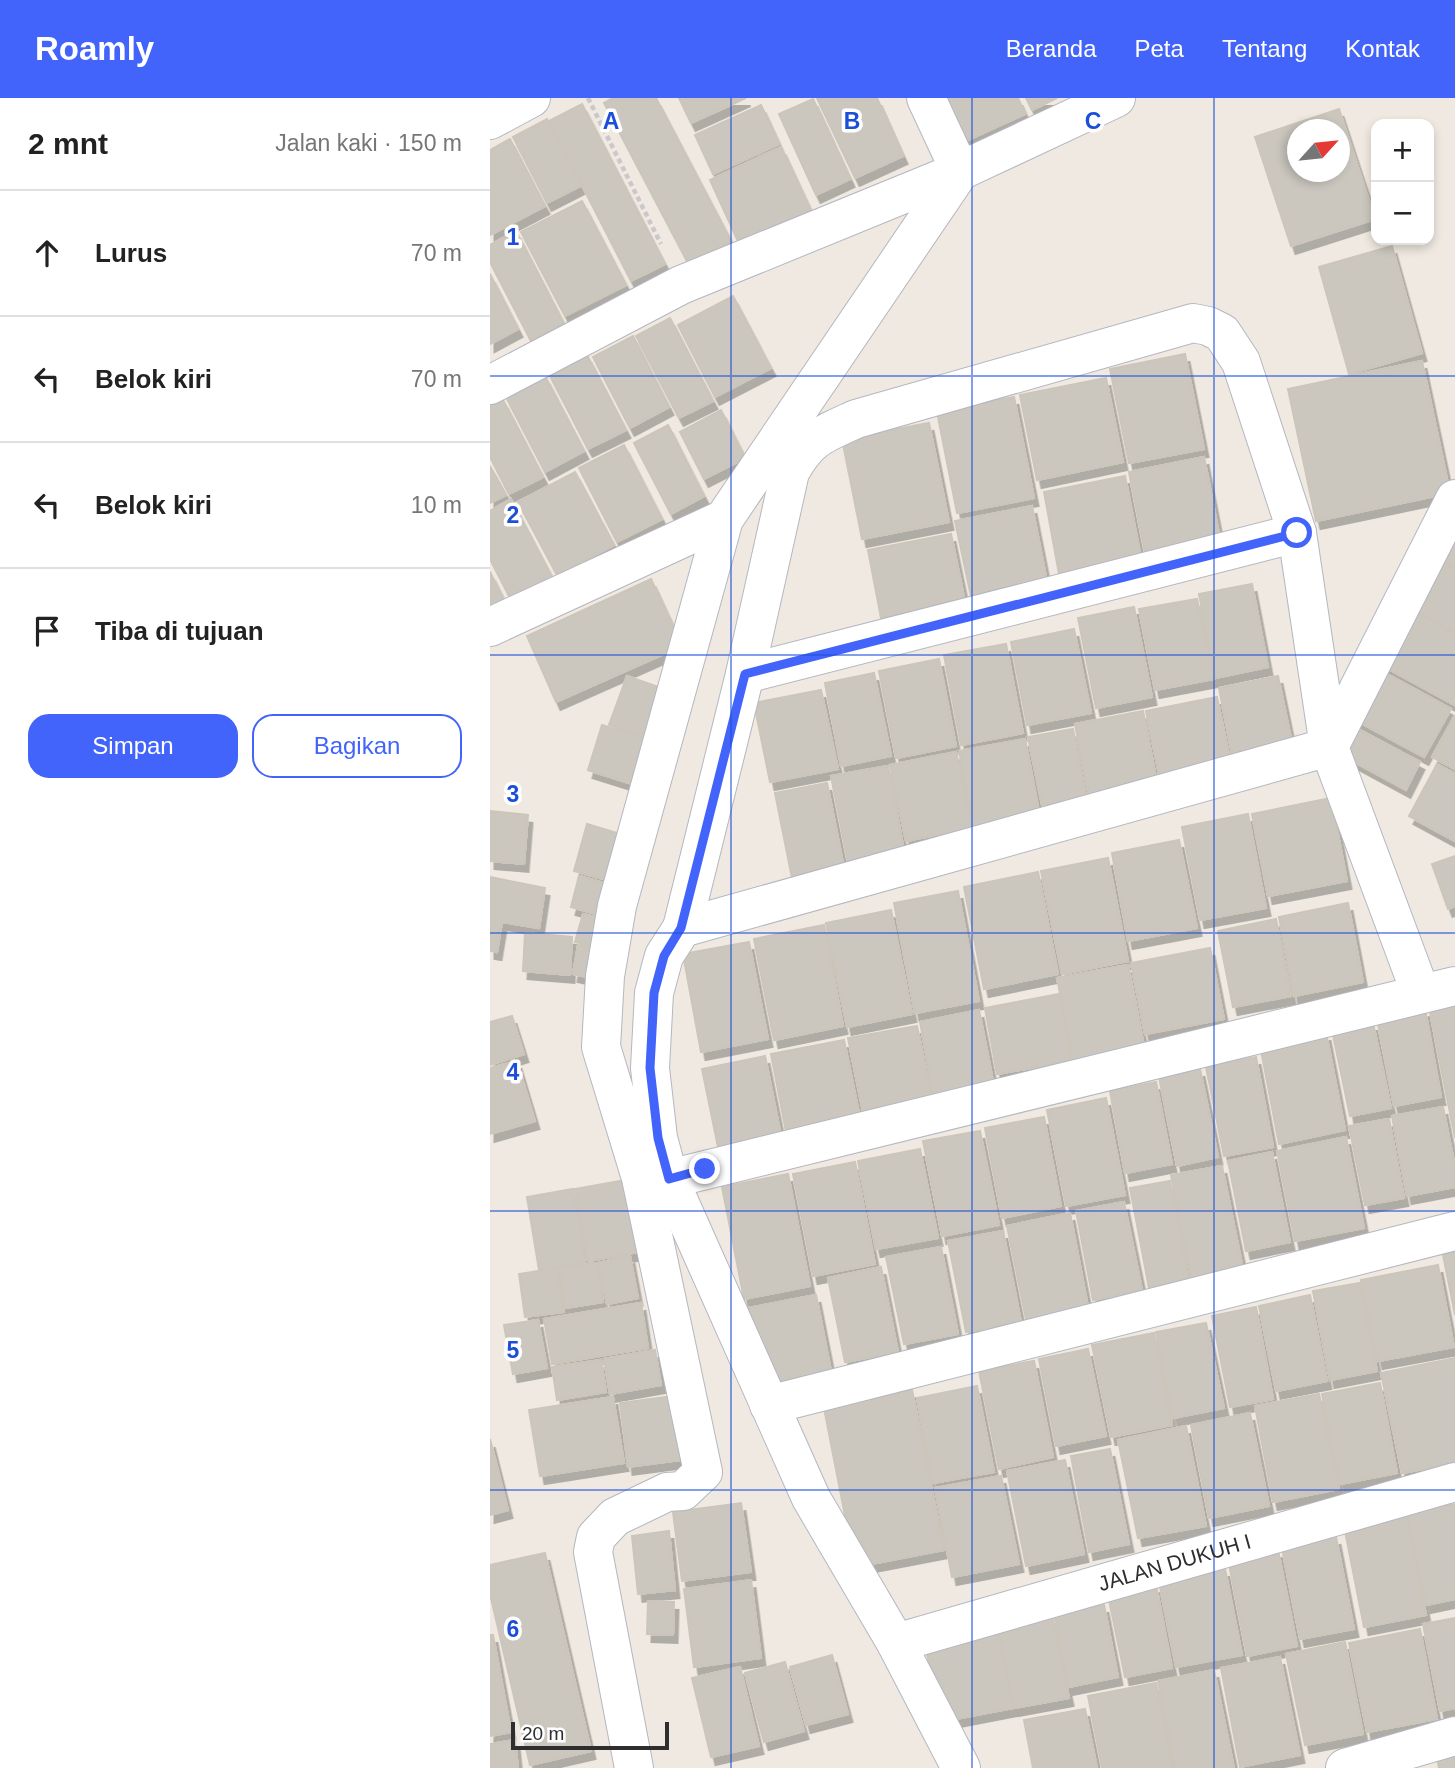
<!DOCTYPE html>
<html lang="id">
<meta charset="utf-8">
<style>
body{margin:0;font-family:Helvetica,sans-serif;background:#f2f2f2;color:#222}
.controls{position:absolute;right:21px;top:21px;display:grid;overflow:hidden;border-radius:14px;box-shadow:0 4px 10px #0003}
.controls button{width:63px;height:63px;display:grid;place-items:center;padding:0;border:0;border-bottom:2px solid #e0e0e0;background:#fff;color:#222;font:35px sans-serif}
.compass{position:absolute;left:797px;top:21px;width:63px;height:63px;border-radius:50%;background:#fff;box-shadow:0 4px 10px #0003;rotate:63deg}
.scale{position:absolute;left:21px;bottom:18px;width:158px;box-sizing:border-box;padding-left:7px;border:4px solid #2e2e2e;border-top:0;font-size:19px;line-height:24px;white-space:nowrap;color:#2e2e2e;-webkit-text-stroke:5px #fff;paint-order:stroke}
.stop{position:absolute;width:21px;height:21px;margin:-16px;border:5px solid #4264fb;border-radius:50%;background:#fff}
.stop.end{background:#4264fb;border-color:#fff;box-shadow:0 2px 7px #0008}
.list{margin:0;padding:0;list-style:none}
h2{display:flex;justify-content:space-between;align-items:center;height:91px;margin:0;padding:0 28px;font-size:30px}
h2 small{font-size:23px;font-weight:400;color:#767676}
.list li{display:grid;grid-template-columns:46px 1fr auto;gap:21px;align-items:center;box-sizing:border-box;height:126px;padding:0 28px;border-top:2px solid #e0e0e0}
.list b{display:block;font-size:26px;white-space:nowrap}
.list em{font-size:23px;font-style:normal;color:#767676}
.actions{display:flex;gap:14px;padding:21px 28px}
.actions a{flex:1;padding:16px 0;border:2px solid #4264fb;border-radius:21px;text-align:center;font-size:24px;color:#4264fb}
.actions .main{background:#4264fb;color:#fff}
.icon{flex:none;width:38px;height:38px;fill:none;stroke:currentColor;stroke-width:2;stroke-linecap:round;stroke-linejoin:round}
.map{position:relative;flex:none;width:965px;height:1670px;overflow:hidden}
header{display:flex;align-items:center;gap:42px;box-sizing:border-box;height:98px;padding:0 35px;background:#4264fb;color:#fff}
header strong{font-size:33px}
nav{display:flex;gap:38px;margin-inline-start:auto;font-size:24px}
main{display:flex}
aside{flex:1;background:#fff}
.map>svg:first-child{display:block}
.building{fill:#cbc7bf;stroke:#cbc5ba;stroke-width:2;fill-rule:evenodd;filter:url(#shadow)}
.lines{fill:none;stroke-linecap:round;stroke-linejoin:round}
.minor-casing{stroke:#b4b7c1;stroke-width:40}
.path{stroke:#c9c9c9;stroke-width:4.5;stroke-dasharray:5 3.5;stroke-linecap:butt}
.minor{stroke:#fff;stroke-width:38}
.route{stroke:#4264fb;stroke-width:9}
.grid{fill:none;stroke:#1d4ed8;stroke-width:2;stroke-opacity:0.55}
.labels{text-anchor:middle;stroke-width:7;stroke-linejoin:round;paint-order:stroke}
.street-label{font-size:21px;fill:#2e2e2e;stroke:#fff}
.grid-label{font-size:23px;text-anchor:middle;font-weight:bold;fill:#1d4ed8;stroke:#fff;stroke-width:7;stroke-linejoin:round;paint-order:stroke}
</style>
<header>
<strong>Roamly</strong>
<nav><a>Beranda</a><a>Peta</a><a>Tentang</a><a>Kontak</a></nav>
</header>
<main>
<aside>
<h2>2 mnt<small>Jalan kaki · 150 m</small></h2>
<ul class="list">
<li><svg class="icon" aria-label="ahead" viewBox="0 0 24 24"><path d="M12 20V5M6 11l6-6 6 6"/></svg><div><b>Lurus</b></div><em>70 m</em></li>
<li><svg class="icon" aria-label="left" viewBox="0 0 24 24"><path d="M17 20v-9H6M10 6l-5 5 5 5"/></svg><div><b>Belok kiri</b></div><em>70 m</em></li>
<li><svg class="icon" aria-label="left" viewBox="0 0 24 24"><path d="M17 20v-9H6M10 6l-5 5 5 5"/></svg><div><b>Belok kiri</b></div><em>10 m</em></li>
<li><svg class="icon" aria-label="arrive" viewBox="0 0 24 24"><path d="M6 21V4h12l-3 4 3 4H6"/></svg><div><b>Tiba di tujuan</b></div></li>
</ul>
<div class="actions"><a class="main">Simpan</a><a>Bagikan</a></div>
</aside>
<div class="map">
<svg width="965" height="1670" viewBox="0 0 965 1670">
<defs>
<filter id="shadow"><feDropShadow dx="4.5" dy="8" stdDeviation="0" flood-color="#0004"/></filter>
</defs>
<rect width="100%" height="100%" fill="#efe9e1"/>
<g class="building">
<path d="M123,0h43l75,143 -43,22 -84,-160z"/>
<path d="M189,0h67l-55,25z"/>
<path d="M327,0h60l26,58 -48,22z"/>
<path d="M444,0h84l7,16 -70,32z"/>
<path d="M536,0h31l-25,12z"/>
<path d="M323,1l37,80 -34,16 -37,-81z"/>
<path d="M92,6l83,160 -34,17 -82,-160z"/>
<path d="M271,7l18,39 -66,30 -18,-39z"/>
<path d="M849,11l36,110 -84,27 -36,-109zM808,32h42v42h-42z"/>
<path d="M57,21l35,66 -35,18 -34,-66z"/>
<path d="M20,41l35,67 -55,29v-85z"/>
<path d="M291,49l33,71 -72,32 -32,-70z"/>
<path d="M92,103l44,84 -61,31 -44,-84z"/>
<path d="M26,133l48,93 -33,17 -41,-79v-17z"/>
<path d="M902,148l30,107 -73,21 -30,-107z"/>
<path d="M0,176l28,55 -28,15z"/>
<path d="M243,198l38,72 -56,29 -37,-72z"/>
<path d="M180,220l43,83 -34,17 -43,-82z"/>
<path d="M143,238l36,71 -39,21 -37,-71z"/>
<path d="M695,256l19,95 -75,14 -19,-94z"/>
<path d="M97,257l39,75 -38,19 -39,-75z"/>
<path d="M932,263l28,132 -134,28 -28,-132z"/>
<path d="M55,278l39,75 -39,21 -39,-75z"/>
<path d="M616,280l17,84 -86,18 -17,-85z"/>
<path d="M524,299l20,101 -77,15 -20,-101z"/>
<path d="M13,302l40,77 -34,17 -19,-37v-51z"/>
<path d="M231,312l24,48 -41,21 -24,-47z"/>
<path d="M439,325l20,99 -87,17 -20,-100z"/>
<path d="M178,327l36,71 -33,18 -37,-71z"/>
<path d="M134,347l38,74 -45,23 -38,-74z"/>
<path d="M714,359l17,87 -75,14 -17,-86z"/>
<path d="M0,368l16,29 -16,8z"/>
<path d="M85,374l39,73 -57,30 -39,-73z"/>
<path d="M635,378l16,82 -82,16 -15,-82z"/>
<path d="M21,401l41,78 -42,21 -20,-39v-48z"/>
<path d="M542,408l16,81 -76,14 -17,-80z"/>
<path d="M965,424v46l-26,-15z"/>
<path d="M461,436l14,68 -84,16 -13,-68z"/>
<path d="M940,459l25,14v61l-51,-28z"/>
<path d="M0,474l15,30 -15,8z"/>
<path d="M161,481l31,67 -126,56 -29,-66z"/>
<path d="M762,486l16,83 -53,11 -16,-84z"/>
<path d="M707,501l17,80 -59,11 -16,-81z"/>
<path d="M914,508l51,28v71l-81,-44z"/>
<path d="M644,509l18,90 -56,11 -18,-90z"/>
<path d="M584,531l17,84 -64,12 -16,-83z"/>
<path d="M516,546l17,89 -62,12 -17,-90z"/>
<path d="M449,561l17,87 -60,12 -17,-87z"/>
<path d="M882,568l79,43 -27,48 -78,-42z"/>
<path d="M384,575l17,83 -50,10 -16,-83z"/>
<path d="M137,578l46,16 -17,50 -47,-17z"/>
<path d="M788,578l16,77 -60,11 -15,-76z"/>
<path d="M331,592l17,79 -68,13 -16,-79z"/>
<path d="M727,599l14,68 -71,14 -14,-68z"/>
<path d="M653,613l14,72 -68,13 -14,-72z"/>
<path d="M965,617v54l-23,-12z"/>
<path d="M112,627l58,19 -15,44 -57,-18z"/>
<path d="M860,627l70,37 -14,28 -70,-38z"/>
<path d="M583,631l13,68 -44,8 -14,-68z"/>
<path d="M535,641l15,78 -66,12 -15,-78z"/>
<path d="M466,654l16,76 -66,13 -16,-76z"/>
<path d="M947,666l18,10v67l-46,-25z"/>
<path d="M398,668l17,90 -56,12 -18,-92z"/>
<path d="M337,685l17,85 -52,10 -17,-85z"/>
<path d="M841,700l16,83 -79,15 -16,-82z"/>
<path d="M0,713l38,4 -4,49 -34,-3z"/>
<path d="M758,716l18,94 -66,12 -18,-93z"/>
<path d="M97,726l43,13 -12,46 -44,-12z"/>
<path d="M689,742l18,88 -69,13 -16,-88z"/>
<path d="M965,758v50l-7,3 -16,-45z"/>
<path d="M618,760l20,103 -66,13 -21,-103z"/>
<path d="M548,774l20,102 -74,15 -20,-102z"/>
<path d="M89,778l39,11 -7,31 -40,-11z"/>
<path d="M0,779l55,11 -6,40 -37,-6 -5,30 -7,-1z"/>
<path d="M468,793l21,110 -64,12 -21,-110z"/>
<path d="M858,805l15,79 -69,14 -15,-79z"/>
<path d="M401,812l21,104 -65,13 -21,-104z"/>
<path d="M93,816l25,6 -7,28 -26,-6z"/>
<path d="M786,821l15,77 -58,11 -15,-76z"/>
<path d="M334,827l19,101 -69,14 -20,-101z"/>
<path d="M35,835l47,4 -2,38 -47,-4z"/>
<path d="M259,844l19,97 -67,13 -18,-98z"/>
<path d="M88,847l24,5 -6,29 -23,-5z"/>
<path d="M720,850l14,71 -79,15 -14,-71z"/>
<path d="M638,867l16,81 -71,14 -16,-82z"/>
<path d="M569,896l13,67 -75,13 -12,-66z"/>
<path d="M965,904v136l-26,-131z"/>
<path d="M935,911l16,88 -47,9 -17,-87z"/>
<path d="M489,912l15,76 -60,10 -14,-74z"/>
<path d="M22,918l12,38 -34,11v-43z"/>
<path d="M883,925l18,85 -41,8 -18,-86z"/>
<path d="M427,928l15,73 -69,13 -15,-74z"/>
<path d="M836,935l19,97 -66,14 -19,-99z"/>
<path d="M354,942l17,83 -74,14 -16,-83z"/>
<path d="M275,958l16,80 -63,11 -16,-78z"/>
<path d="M766,959l17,90 -49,9 -18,-89z"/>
<path d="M27,963l18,60 -45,13v-66z"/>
<path d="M710,971l18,88 -41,9 -18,-89z"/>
<path d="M666,984l16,82 -47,9 -15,-82z"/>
<path d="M616,1000l19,97 -59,11 -19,-96z"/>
<path d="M953,1009l12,60v20l-48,9 -15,-80z"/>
<path d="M554,1019l17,89 -59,12 -17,-90z"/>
<path d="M899,1021l15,79 -39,7 -16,-79z"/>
<path d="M490,1033l19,94 -57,11 -19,-95z"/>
<path d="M856,1039l18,91 -69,13 -18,-90z"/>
<path d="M430,1051l18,89 -62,11 -18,-88z"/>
<path d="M782,1054l18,90 -44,9 -18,-90z"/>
<path d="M365,1064l20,102 -62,12 -20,-102z"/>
<path d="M732,1068l21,103 -51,10 -21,-104z"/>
<path d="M298,1076l22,112 -66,13 -22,-112z"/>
<path d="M147,1080l13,72 -62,11 -13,-72z"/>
<path d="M680,1083l19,99 -40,8 -19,-100z"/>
<path d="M83,1091l12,73 -46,8 -12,-73z"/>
<path d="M634,1104l18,88 -49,10 -17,-89z"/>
<path d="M580,1115l18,94 -62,12 -19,-93z"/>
<path d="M513,1133l18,91 -55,10 -18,-91z"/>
<path d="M451,1149l17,87 -54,10 -18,-87z"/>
<path d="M965,1154v63l-12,-60z"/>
<path d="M140,1158l8,42 -31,6 -9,-41z"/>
<path d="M107,1165l6,39 -38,6 -6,-40z"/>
<path d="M948,1167l16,82 -76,14 -17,-81z"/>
<path d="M391,1169l17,85 -53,10 -17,-84z"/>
<path d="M67,1170l7,44 -39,5 -6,-43z"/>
<path d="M870,1185l17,88 -47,9 -17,-89z"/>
<path d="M326,1197l15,76 -67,13 -16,-76z"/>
<path d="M820,1197l17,86 -51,10 -17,-85z"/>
<path d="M151,1205l7,45 -96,16 -8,-45z"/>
<path d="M766,1209l17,92 -43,8 -18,-91z"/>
<path d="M48,1222l9,48 -34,6 -9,-49z"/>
<path d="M716,1225l18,85 -51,10 -17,-86z"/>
<path d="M664,1235l18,92 -61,12 -19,-92z"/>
<path d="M598,1251l18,87 -50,10 -17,-87z"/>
<path d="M165,1252l6,35 -51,9 -6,-35z"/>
<path d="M965,1260v105l-53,10 -21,-100z"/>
<path d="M111,1262l5,32 -49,8 -5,-33z"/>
<path d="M544,1263l19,96 -54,12 -20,-98z"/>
<path d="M890,1285l17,90 -57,11 -18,-90z"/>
<path d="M487,1288l17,86 -61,11 -16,-85z"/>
<path d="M422,1292l32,160 -89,17 -31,-159z"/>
<path d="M829,1296l20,95 -66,13 -18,-96z"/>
<path d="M182,1298l9,64 -53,7 -8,-64z"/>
<path d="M123,1299l11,66 -84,13 -11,-66z"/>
<path d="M760,1315l19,93 -60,12 -18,-93z"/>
<path d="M696,1328l20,100 -68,12 -20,-98z"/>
<path d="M0,1341l18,71 -18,5z"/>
<path d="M620,1351l19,95 -40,8 -18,-96z"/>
<path d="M575,1362l19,94 -58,12 -19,-95z"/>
<path d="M511,1378l18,88 -67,13 -17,-89z"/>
<path d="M251,1405l10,69 -69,9 -9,-69z"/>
<path d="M965,1406v95l-29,6 -19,-92z"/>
<path d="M916,1416l20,101 -62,12 -20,-101z"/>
<path d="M179,1433l6,59 -37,4 -6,-58z"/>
<path d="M846,1439l18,92 -54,10 -18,-91z"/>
<path d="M788,1452l19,96 -50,10 -19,-97z"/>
<path d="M55,1455l46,198 -61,14 -40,-171v-29z"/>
<path d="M735,1471l17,86 -66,12 -17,-85z"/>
<path d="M261,1482l10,78 -67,9 -10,-78z"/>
<path d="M666,1487l16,83 -47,9 -17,-82z"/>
<path d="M158,1503l26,1 -1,33 -26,-1z"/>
<path d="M614,1507l14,72 -50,10 -14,-73z"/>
<path d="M562,1518l17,82 -55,10 -16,-82z"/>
<path d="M965,1520v90l-15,3 -17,-87z"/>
<path d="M930,1531l17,90 -70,13 -18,-89z"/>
<path d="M508,1536l15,74 -73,14 -14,-74z"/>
<path d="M0,1537h3l18,97 -21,4z"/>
<path d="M855,1544l18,92 -58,11 -19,-91z"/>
<path d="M342,1557l16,59 -42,11 -16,-58z"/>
<path d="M790,1559l20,98 -60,12 -19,-99z"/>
<path d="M295,1564l19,69 -40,11 -19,-69z"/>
<path d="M250,1569l19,79 -48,11 -19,-79z"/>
<path d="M724,1572l20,98h-59l-17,-87z"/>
<path d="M666,1585l16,85h-70l-14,-72z"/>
<path d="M595,1611l12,59h-64l-9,-48z"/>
<path d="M25,1642l3,28h-28v-24z"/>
<path d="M965,1647v23h-16l-4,-20z"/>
</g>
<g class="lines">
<g class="minor-casing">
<g id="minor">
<path d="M0,22l41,-22"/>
<path d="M0,287l191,-100 279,-114 156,-73"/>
<path d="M0,529l234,-108"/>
<path d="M255,576l552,-141"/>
<path d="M192,830l-18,28 -10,37 -4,75 8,70 11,41 142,319 85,145 65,125"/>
<path d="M931,896l-92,-247 -32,-214 -56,-171 -19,-29 -14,-7 -15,-3 -337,96c-35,16 -47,19 -66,53l-45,202 -63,254 647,-181 126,-248"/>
<path d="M179,1081l786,-193"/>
<path d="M279,1307l686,-174"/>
<path id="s1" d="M406,1545l559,-161"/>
<path d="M144,1670l-41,-216 3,-15 19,-20 52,-25 16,-1 20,-19 -62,-294 -40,-131 4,-71 12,-70 107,-387 236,-348 -34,-73"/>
<path d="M855,1670l110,-32"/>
</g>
</g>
<path class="path" d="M98,0l73,146"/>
<use href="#minor" class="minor"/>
</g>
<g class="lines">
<path class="route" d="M215,1071l-36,10 -11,-41 -8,-70 4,-75 10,-37 17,-28 64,-254 552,-141"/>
</g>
<path class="grid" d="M241,0v1670M482,0v1670M724,0v1670M0,278h965M0,557h965M0,835h965M0,1113h965M0,1392h965"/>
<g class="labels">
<g class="street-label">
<text dy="7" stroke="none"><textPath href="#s1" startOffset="290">JALAN DUKUH I</textPath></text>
</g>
</g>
<g class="grid-label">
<text x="121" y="31">A</text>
<text x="362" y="31">B</text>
<text x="603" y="31">C</text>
<text x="23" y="147">1</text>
<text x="23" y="425">2</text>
<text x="23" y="704">3</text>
<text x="23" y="982">4</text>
<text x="23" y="1260">5</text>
<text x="23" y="1539">6</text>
</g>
</svg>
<div class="controls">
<button>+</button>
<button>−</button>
</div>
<svg class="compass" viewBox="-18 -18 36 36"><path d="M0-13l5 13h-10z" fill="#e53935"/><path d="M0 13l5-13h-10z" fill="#767676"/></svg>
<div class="scale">20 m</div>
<div class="stop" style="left:807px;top:435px"></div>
<div class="stop end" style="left:215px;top:1071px"></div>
</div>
</main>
